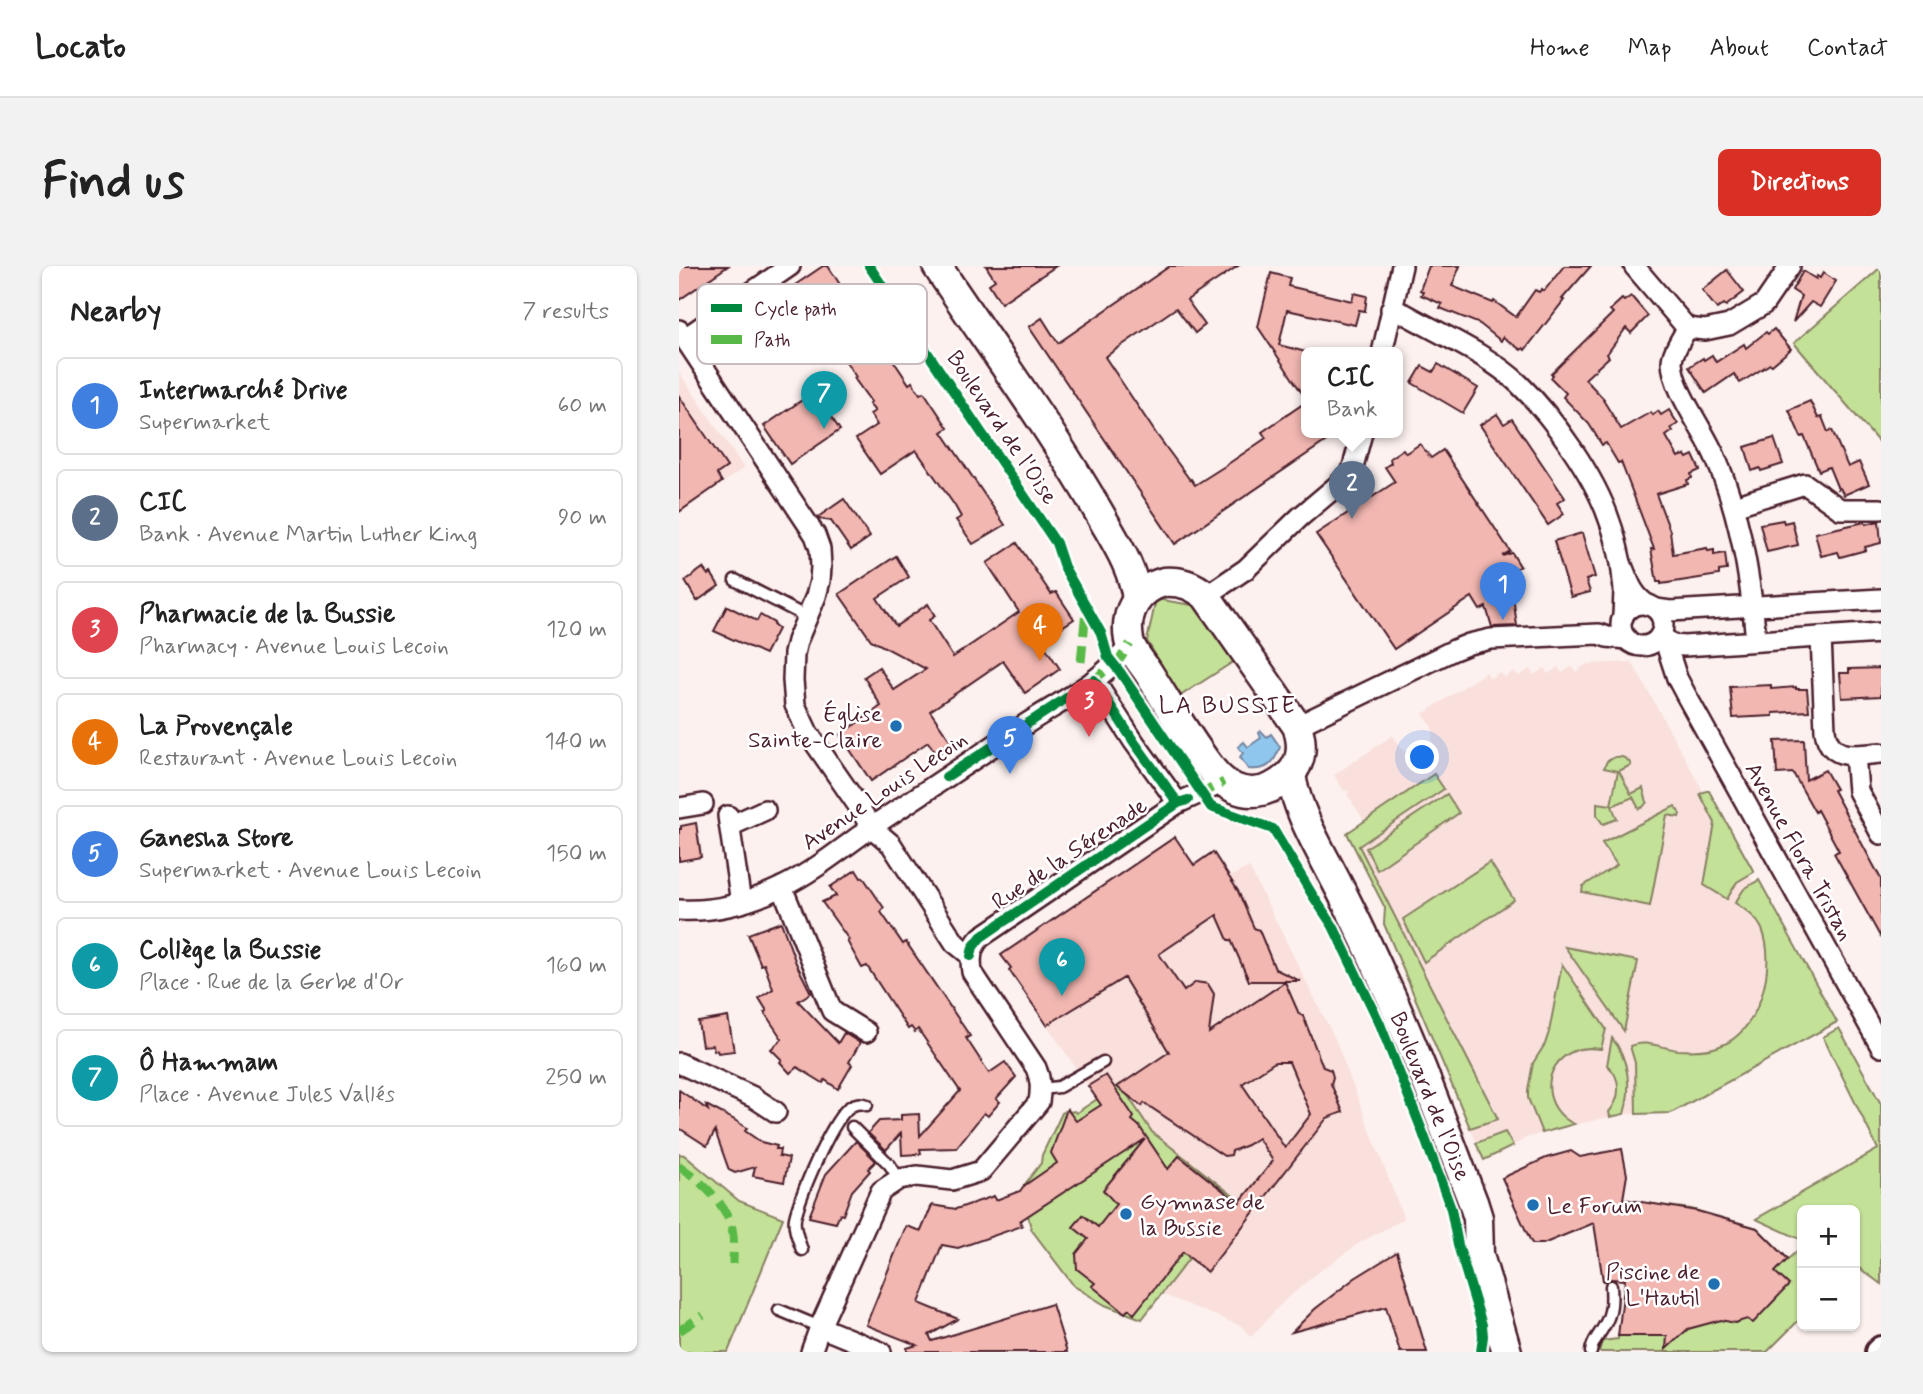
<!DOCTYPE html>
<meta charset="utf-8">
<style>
body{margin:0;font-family:Mynerve,sans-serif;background:#f2f2f2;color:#222}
.controls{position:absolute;right:21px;bottom:21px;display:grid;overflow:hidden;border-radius:10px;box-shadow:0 2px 5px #0004}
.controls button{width:63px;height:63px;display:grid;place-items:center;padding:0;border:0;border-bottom:2px solid #e0e0e0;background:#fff;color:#222;font:35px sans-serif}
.you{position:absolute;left:744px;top:492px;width:24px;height:24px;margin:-18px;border:5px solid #fff;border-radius:50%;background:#1a73e8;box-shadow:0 0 0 10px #1a73e833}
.badge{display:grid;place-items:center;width:46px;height:46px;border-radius:50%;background:#d93025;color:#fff;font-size:23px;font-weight:700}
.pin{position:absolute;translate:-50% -58px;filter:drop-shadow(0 2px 4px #0008)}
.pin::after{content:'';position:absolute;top:37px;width:24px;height:21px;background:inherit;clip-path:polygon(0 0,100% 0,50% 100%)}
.popup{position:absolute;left:622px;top:81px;width:102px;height:91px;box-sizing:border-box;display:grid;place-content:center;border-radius:10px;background:#fff;filter:drop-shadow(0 2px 5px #0005);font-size:23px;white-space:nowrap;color:#767676}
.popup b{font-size:26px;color:#222}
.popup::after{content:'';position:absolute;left:50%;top:100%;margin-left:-14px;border:14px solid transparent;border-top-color:#fff}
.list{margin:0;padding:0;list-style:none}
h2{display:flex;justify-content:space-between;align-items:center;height:91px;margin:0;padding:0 28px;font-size:30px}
h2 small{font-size:23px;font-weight:400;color:#767676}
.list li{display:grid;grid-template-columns:46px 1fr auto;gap:21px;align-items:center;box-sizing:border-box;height:98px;margin:0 14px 14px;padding:0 14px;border:2px solid #e0e0e0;border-radius:10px}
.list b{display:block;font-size:26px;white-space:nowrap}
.list p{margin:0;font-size:23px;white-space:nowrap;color:#767676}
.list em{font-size:23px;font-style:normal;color:#767676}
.map{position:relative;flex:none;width:1202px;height:1086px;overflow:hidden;border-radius:10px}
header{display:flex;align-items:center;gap:42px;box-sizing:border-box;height:98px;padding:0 35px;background:#fff;border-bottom:2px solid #e0e0e0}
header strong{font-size:33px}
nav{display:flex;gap:38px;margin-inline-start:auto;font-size:24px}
.intro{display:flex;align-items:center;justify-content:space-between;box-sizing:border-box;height:168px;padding:0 42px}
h1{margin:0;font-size:49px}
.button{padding:18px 32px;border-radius:10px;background:#d93025;color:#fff;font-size:24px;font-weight:700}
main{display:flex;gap:42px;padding:0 42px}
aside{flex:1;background:#fff;border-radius:10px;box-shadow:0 2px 5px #0004}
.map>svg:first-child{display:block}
.built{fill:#f9e0dc}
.green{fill:#c4e198;stroke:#878062;stroke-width:2}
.water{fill:#8ec6ed;stroke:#73839f;stroke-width:2}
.building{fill:#f2b7b1;stroke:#4a1f2b;stroke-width:2;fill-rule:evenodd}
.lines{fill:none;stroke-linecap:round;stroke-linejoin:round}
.service-casing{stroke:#4a1f2b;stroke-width:15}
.minor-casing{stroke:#4a1f2b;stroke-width:24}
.tertiary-casing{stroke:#4a1f2b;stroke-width:30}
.secondary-casing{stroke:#4a1f2b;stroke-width:33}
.service{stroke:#fff;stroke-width:10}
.minor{stroke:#fff;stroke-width:19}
.tertiary{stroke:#fff;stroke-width:24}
.secondary{stroke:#fff;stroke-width:28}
.quiet{stroke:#58b947;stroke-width:9;stroke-dasharray:18 9;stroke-linecap:butt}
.cycleway-casing{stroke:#fff;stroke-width:15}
.cycleway{stroke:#00873e;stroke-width:10}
.poi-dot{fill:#1f6fb2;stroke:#fff;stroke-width:2.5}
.labels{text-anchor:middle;stroke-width:5;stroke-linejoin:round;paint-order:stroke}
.street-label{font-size:23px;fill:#4a1f2b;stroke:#fff}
.poi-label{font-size:23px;fill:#4a1f2b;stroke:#fff;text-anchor:end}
.neighbourhood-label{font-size:24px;letter-spacing:2px;fill:#4a1f2b;stroke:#fff}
.key{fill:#fff;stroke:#c9bcbf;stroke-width:2}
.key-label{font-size:19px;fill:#4a1f2b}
</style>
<header>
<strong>Locato</strong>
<nav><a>Home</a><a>Map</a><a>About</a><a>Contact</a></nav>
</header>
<div class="intro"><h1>Find us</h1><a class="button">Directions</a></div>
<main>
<aside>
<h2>Nearby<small>7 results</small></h2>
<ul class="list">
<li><span class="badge" style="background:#3f7fe0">1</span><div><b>Intermarché Drive</b><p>Supermarket</p></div><em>60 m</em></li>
<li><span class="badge" style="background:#5c6f8a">2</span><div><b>CIC</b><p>Bank · Avenue Martin Luther King</p></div><em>90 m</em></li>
<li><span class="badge" style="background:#e0444e">3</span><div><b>Pharmacie de la Bussie</b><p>Pharmacy · Avenue Louis Lecoin</p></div><em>120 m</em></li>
<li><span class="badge" style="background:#e8710a">4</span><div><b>La Provençale</b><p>Restaurant · Avenue Louis Lecoin</p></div><em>140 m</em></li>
<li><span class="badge" style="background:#3f7fe0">5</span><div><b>Ganesha Store</b><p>Supermarket · Avenue Louis Lecoin</p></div><em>150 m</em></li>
<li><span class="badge" style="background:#0f9aa8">6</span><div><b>Collège la Bussie</b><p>Place · Rue de la Gerbe d'Or</p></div><em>160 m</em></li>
<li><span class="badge" style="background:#0f9aa8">7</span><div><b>Ô Hammam</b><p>Place · Avenue Jules Vallés</p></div><em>250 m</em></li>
</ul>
</aside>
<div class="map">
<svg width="1202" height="1086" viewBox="0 0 1202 1086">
<rect width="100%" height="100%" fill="#fcf1ef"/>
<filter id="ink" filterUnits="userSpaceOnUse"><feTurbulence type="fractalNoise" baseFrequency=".0143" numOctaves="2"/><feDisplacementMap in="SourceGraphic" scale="14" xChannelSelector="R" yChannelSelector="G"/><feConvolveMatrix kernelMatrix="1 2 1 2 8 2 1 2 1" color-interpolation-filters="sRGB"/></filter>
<g filter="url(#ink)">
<g class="built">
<path d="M0,106l65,96 -65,46z"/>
<path d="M953,396l200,362 -161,89 -49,1 -66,15 -30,9 -26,16 -16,6 -100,-236 1,-16 -38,-75 17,-12 -17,-27 2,-2 -1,-2 -4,1 -10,-16 59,-40 5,9v2l8,6 10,2 9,-4 7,-8 1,-11 -3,-8h-1l-6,-9 63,-42 4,6 10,-6 4,6 10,-7 5,5 11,-7 4,6 10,-7 4,6 10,-7 4,6 10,-7 4,6 10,-8z"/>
<path d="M497,571l19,28 19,-12 16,24 19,-10 87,174 68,178 -43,23 -41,29 -36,30 -33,36 -10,-11 -80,-32 75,-96 -84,-66 -32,-48 -23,15 -97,-143z"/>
</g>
<g class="green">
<path d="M1202,1v178l-87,-102z"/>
<path d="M477,333l42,7 38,54 -56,36 -33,-55z"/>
<path d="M936,491c7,-1 13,1 16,8l-12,6 12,23 12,-6 4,14 -4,5 -4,2 -6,-12 -21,9 5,13 -14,5 -6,-8v-13l14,2 7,-34 -14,-3 3,-7z"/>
<path d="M755,508l10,15 -85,57 139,273 -28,9 -86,-204 1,-16 -38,-75z"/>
<path d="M1027,525h3l45,81 -17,10 -10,17 -23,-14 11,-62 -15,-29z"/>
<path d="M768,528l12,19 -82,57 -11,-22z"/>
<path d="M996,540l5,8 -1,3 -12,-2 -17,91 -68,-14 1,-6 34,-21 -15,-22z"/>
<path d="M811,596l24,38 -90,62 -21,-43z"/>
<path d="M1080,614l78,142 -166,91 -35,1 -1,-51 -5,-17c14,-7 32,2 48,4 14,1 29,1 42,-4 40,-14 57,-81 42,-117 -6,-12 -16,-19 -27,-26l9,-14z"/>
<path d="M886,681l73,14 -14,70z"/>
<path d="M883,698l44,65 -5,20c-9,-1 -19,-2 -27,2 -34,14 -32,58 0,73l-32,9 -14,-35v-8l5,-27 12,-19 4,-12z"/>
<path d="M1160,762l42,76v180l-26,-19v-55h-53v30l-46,-21 122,-70 -55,-112z"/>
<path d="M933,772c17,21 20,50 12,76l-14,3 -1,-5c12,-14 13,-34 -2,-47z"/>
<path d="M441,818l32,48 84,66 -94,121 -37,-14 -31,-19 -43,-57 -9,-41 19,-25 1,-8 20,-42 6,-4 2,3 4,-1 2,2z"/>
<path d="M826,866l8,14 -29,14 -8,-17z"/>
<path d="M0,888l5,1 55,46 44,17 -55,134h-49z"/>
<path d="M957,936l55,7 66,19 31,31 10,-9 4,1v66l-35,35h-168l3,-11 16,-2z"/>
</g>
<path class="water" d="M582,465l6,6 4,-3 9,13c-6,17 -13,24 -32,22l-8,-12 3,-4 -5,-6 6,-5 4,5 13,-9 -2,-5z"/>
<g class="building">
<path d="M0,0h49l-49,34z"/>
<path d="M144,0h5l52,80 7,9 2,-1 20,30 3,-2 8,12 4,-2 24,36 -6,4 63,93 -32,19 -17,-24 5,-3 -6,-11 -39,-56 -36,24 -24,-35 21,-14 -7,-11 5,-3 -6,-7 2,-2 -17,-24 2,-1 -61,-92z"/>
<path d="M307,0h70l-55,37 -12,-19 6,-4z"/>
<path d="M491,0h68l-51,34 18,25 -10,8 -19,-25 -71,49 52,78 33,45 1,-1 4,6 30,-19 41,-28 -4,-6 44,-30v31h32l-163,111 -146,-217 13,-9 16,25z"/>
<path d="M750,0h31l-8,20 41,17 1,-2 22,16 19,-27 4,2 3,-3 2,2 20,-25h27l-29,33 2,1 -39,50 -2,-2 -2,2 -18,-13 -2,4 -21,-17 -40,-16 2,-4 -21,-9 2,-3 -3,-2z"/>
<path d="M1048,4l17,22 -18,14 -2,-2 -7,5 -15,-19z"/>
<path d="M1124,5l13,8 1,-3 3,2 3,-5 13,8 -16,26 -9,-5 -18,20 8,-26 -9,-6z"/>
<path d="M592,7l19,5 -2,8 64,15 2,-8 13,3 -2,15 -6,-1 -4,15 -68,-15 -8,35 27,7v47l-48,-72z"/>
<path d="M952,30l17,20 -17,17 -5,-5 -19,26 2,3 -24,22 19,20 -1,1 18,29 30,-17 2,3 5,-4 3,4 8,-5 9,14 -7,4 2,3 -7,5 12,21 7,-2 2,3 6,-3 7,15 -9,4 1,4 -5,2 1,4 -32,10 14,37 3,23 34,-6 1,3 6,-1v5l11,-2 2,17 -8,1v4l-58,9v-2h-4l-6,-33h3l-33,-87 -3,1 -12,-20 -4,2 -13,-21 -26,-27 3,-4 -15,-15 2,-3 -2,-1 62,-61 -3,-3 12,-11 2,2z"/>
<path d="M1095,63l17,20 -19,16 -2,-1 -30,19 -6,-9 -28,19 -17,-26 14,-9 1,2 8,-5 4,7 28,-18 2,4 20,-16 2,2z"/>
<path d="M759,98l40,24 -15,25 -51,-30 10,-17 11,6z"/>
<path d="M135,126l26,38 -50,34 -26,-38z"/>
<path d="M0,130l48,71 -10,7 5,8 -43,30z"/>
<path d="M1131,135l8,17 4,-1 6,15 4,-2 16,37 11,-5 10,22 -25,11 -4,-7 -2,1 -9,-22 -10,4 -15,-35 -3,1 -12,-27z"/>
<path d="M818,148l7,10 8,-5 53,79 -8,5 7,11 -16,11 -68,-100z"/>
<path d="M1095,172l9,26 -22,7 -1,-3 -8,3 -7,-24z"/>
<path d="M741,178l11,14 12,-8 67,101 -8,5 10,-3 8,13 -13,9 8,13 -3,1 5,37 -25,1 -6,-20 -6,3 -8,-13 -78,52 -78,-115 79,-52 -10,-15 6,-4 -1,-5 13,-9 3,4z"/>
<path d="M165,233l26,38 -19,13 -20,-29 -12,-2 -1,-2z"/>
<path d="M1104,254l1,3 8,-2 6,24 -31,7 -7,-28z"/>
<path d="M1200,255l2,22 -16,4 1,3 -26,7 -2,-5 -17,4 -6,-23 50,-11 1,2z"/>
<path d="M903,267l13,44 -9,3 4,12 -19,5 -17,-56z"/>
<path d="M338,277l34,51 5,-2 18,27 -33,22 19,28 -35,24 -22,-32 -73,50 22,32 -15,11 -9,-12 -57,39 -31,-46 41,-29 -17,-29 15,-10 15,23 32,-21 -55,-29 -32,-46 57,-38 13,21 -32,21 19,28 32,-22 7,12 -6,4 24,37 66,-45 -32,-49z"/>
<path d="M24,302l5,7 3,-2 8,13 -22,15 -12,-20z"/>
<path d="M48,340l30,15 3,-6 14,8 -1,2 5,4 -13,25 -51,-23z"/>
<path d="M1202,402v28l-39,2 -2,-25h9v-4z"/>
<path d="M1092,419v4l25,-2v2h11l2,22 -36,2v3l-40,2 -3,-31z"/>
<path d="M1125,474l2,40 19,-10 11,19 -3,1 48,89v59l-47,-85 5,-2 -22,-41 -2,2 -22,-39 -16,1 -2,-33z"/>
<path d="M17,557l5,34 -22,4v-32h2v-3z"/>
<path d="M496,571l19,28 19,-13 25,39 16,37 5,2 16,39 25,12h-51l-18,-41h-3l-11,-25 -58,39 25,37 12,-9 12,2 6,10 -5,39 76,-51 14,32 4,2 20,51 8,3 2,7 -2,7 12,28 -16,6 -120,154 -24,-20 -49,62 -5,-5 -4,4 -33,-27 3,-3 -18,-14 -1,-15 12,-15 -15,-12 10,-12 15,12 18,-23 -13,-14 42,-51 -125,82 2,5 -64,22 -16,-3 -23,58 39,16 -29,16 3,6 120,-37 15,48h-160v-4l10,-3 -51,-20 40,-99 15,5 11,-26 24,4 38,-13 2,4 24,-9 5,-6 32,-22 -6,-10 16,-44 9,12 25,-16 -13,-19 18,-11 28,42 -2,3 7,6 29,43 11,-13 60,47 34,-42 -15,-23 -11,7 -15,6 -1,4 -7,1 -80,-53 -2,3 -25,-19 52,-35 -45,-74 -77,47 -38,-55 2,-2 -10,-13zM596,796h14l22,52 -26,34 -43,-64z"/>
<path d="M177,604l5,8 2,-1 21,31 -3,4 22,32 3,-2 64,94 -4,2 23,35 16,-11 11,15 -20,22 4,3 -12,14 -4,-3 -28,35 -36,1 1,5 -19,1 -1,-22 -15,17 -18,-17 11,-12 22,-1v-5l18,-1 1,22 40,-45 -42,-62 -3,3 -4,-5 -3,2 -41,-63 -5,2 -15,-27 2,-1 -27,-38 14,-6 -6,-9z"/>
<path d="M102,656l15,41 15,30 -13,8 40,42 6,-10 16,10 -11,19 3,3 -14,24 -13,-9 -2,3 -26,-16 -7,6 -10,-11 2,-2 -11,-11 11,-10 -18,-27 3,-1 -8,-13 14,-9 -9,-25 -3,1 -13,-31z"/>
<path d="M49,751l6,34 -16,2 -1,-3 -3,1 -1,-6 -11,1 -4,-24z"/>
<path d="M0,824l29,20 -2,-5 27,14 14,9 -2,3 16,11 16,4 -1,3h4l-1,7 10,2 -5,24 -31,-6 2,-9 -20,6 -6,-3 -14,-39 -8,15 -28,-18z"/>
<path d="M177,875l20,20 -8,8 2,2 -18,20 -9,24 -3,-1 -4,9 -27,-6 17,-43z"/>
<path d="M943,883l5,26 -4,24 74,12 60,17 31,31 -13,13 14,13 -36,38 -6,-4 -12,4 -14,-3 -33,9 -22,20 1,-13h-49l7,-56 -14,-1 -8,2 -9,-58 -51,21h-10l-2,-2 -29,-64 44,-20 25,-7 9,6z"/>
<path d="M718,986l30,100h-27l-14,-45 -94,25 23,-23 40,-31z"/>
</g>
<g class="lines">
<g class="service-casing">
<g id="service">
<path d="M56,314l72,37"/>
<path d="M362,823l18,-2 44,-25"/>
<path d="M173,861l38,38 9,14"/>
<path d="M123,984c-3,-9 -9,-22 -7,-32 6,-25 34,-91 52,-109 6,-5 13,-7 20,-4"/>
<path d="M100,1044l41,17"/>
<path d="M912,1086c1,-11 8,-16 13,-26 8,-13 8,-26 7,-40"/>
</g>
</g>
<g class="minor-casing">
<g id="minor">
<path d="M955,0l53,62c-4,9 -15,24 -15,34 1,29 33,69 44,97 24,54 35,123 40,182"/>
<path d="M712,43l14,5c37,21 84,41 114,70 34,33 76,92 91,138 5,13 8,27 11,41"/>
<path d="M1008,62l18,2 24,-5 35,-21 26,-38"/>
<path d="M0,64l136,205 5,14 1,18 -1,14 -4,15 -19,45 -3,13 -1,26 2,25 13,28 49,71 14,23 20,17 64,99 16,13"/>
<path d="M6,72l105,-72"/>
<path d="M703,87l20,-87"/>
<path d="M1055,240l71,-22 35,25h41"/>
<path d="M527,330l40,-27 54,-52 51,-43 11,-41"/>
<circle cx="963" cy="359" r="21"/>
<path d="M977,343l14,2 211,-12"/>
<path d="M944,351l1,-27 -3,-27c7,16 11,33 27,42"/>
<path d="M983,366l15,46 9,17 195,352"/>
<path d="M981,370l14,9 10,1 197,-13"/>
<path d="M1142,371l4,93c4,32 32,25 56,23"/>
<path d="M415,414l40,62 44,61"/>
<path d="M618,460l157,-76 15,-6 22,-5 108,-5 8,3 20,2"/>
<path d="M1176,489l3,36 23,43"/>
<path d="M0,542l24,-4"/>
<path d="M49,550l13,87"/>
<path d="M51,560l35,-16"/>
<path d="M103,621l50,124 34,21"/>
<path d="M0,644c35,2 72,-8 103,-23 37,-18 71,-48 106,-71 46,-30 92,-61 138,-92 35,-23 80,-44 104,-80"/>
<path d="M0,797l74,34 23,15"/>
<path d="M141,1061l61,25"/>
<path d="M132,1086l9,-25 61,-136 18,-12 18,-3 35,4 29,-9 58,-69c2,-13 2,-22 -3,-34l-64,-96c-2,-14 -1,-25 9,-35l197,-134 46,-21"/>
</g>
</g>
<g class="tertiary-casing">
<path id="tertiary" d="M1199,1086l3,-3"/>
</g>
<g class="secondary-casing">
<g id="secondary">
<path d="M258,0c55,83 115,164 164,250 15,27 32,52 36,83"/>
<path d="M485,316c17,-1 29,3 42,14l91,130c6,17 6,37 -9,50 -15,14 -34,21 -54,12 -8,-4 -15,-9 -21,-17 -24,-30 -44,-66 -65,-99 -6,-9 -17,-21 -19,-32 -5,-27 8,-51 35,-58z"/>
<path d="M614,506l-2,3c6,38 31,78 48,112 16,31 30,61 44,92 34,73 61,148 90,223l5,16 1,37 28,97"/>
</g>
</g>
<use href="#service" class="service"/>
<use href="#minor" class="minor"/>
<use href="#tertiary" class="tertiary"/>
<use href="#secondary" class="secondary"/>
<g class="quiet">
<path d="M402,396l5,-52"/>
<path d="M411,417l30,-24 10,-15"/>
<path d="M517,530l28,-14"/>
<path d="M0,900c21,15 44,34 52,59 4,12 2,26 2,39"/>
<path d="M0,1065l24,-16"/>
</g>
<g class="cycleway-casing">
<g id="cycleway">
<path d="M190,0l187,277 8,24 37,66 7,24 12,15 91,135 62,22 40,67 20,30 47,98 43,109 28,76 7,36 24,80 1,11 -2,16"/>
<path d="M267,511l148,-97 40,62 44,61"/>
<path d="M292,690l2,-9 8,-10 197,-134 10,-3"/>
</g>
</g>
<use href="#cycleway" class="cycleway"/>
</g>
</g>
<g class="poi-dot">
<circle cx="217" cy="460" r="7"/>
<circle cx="854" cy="939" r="7"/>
<circle cx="447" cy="948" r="7"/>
<circle cx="1035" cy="1018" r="7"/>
</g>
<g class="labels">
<g class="street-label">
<text transform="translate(324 161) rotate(56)" y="8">Boulevard de l'Oise</text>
<text transform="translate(205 524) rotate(-34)" y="8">Avenue Louis Lecoin</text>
<text transform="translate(1121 585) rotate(61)" y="8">Avenue Flora Tristan</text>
<text transform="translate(390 587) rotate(-34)" y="8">Rue de la Sérenade</text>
<text transform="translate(752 830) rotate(68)" y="8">Boulevard de l'Oise</text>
</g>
<g class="poi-label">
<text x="203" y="455">Église<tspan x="203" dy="26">Sainte-Claire</tspan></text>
<text x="461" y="943" text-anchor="start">Gymnase de<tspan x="461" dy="26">la Bussie</tspan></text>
<text x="868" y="947" text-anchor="start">Le Forum</text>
<text x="1021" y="1013">Piscine de<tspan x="1021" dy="26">L'Hautil</tspan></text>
</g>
<g class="neighbourhood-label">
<text x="549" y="447">LA BUSSIE</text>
</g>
</g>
<rect x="18" y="18" width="230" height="80" rx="10" class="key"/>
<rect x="32" y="38" width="31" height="8" fill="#00873e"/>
<rect x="32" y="69" width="31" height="9" fill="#58b947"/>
<g class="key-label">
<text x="75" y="49">Cycle path</text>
<text x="75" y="80">Path</text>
</g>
</svg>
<div class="controls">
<button>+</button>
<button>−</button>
</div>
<div class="you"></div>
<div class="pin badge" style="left:824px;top:354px;background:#3f7fe0">1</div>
<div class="pin badge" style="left:673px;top:253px;background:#5c6f8a">2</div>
<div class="popup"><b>CIC</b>Bank</div>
<div class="pin badge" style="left:410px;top:471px;background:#e0444e">3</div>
<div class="pin badge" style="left:361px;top:395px;background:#e8710a">4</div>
<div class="pin badge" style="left:331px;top:508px;background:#3f7fe0">5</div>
<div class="pin badge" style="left:383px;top:730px;background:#0f9aa8">6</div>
<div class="pin badge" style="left:145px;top:163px;background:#0f9aa8">7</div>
</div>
</main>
